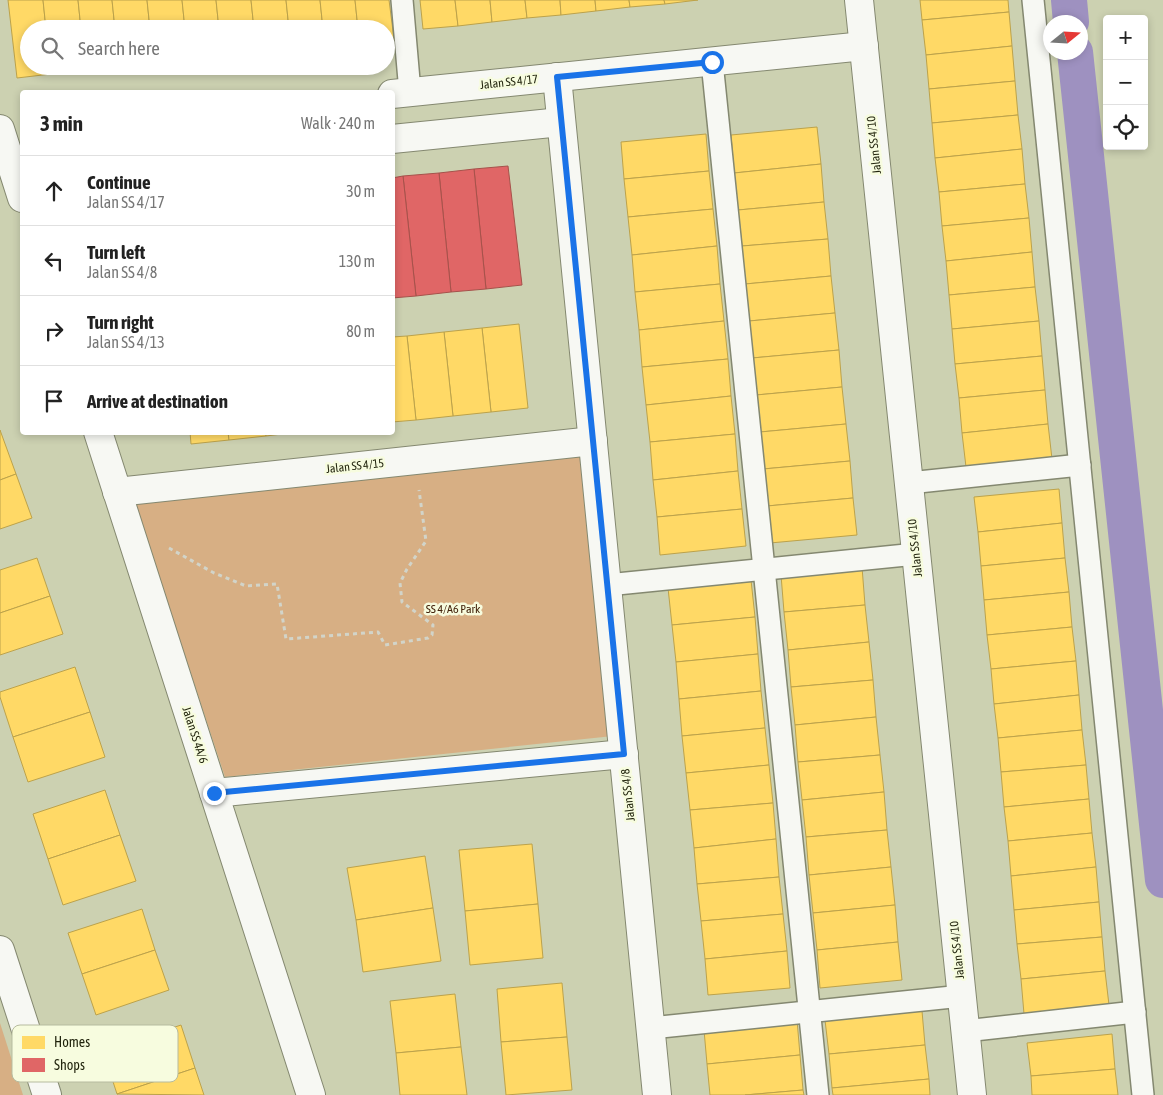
<!DOCTYPE html>
<meta charset="utf-8">
<style>
body{margin:0;font-family:"Asap Condensed",sans-serif;background:#f2f2f2;color:#222}
.controls{position:absolute;right:15px;top:15px;display:grid;overflow:hidden;border-radius:5px;box-shadow:0 2px 8px #0003}
.controls button{width:45px;height:45px;display:grid;place-items:center;padding:0;border:0;border-bottom:1px solid #e0e0e0;background:#fff;color:#222;font:25px sans-serif}
.compass{position:absolute;left:1043px;top:15px;width:45px;height:45px;border-radius:50%;background:#fff;box-shadow:0 2px 8px #0003;rotate:72deg}
.stop{position:absolute;width:15px;height:15px;margin:-11px;border:4px solid #1a73e8;border-radius:50%;background:#fff}
.stop.end{background:#1a73e8;border-color:#fff;box-shadow:0 1px 5px #0008}
.list{margin:0;padding:0;list-style:none}
h2{display:flex;justify-content:space-between;align-items:center;height:65px;margin:0;padding:0 20px;font-size:21px}
h2 small{font-size:16px;font-weight:400;color:#767676}
.list li{display:grid;grid-template-columns:32px 1fr auto;gap:15px;align-items:center;box-sizing:border-box;height:70px;padding:0 20px;border-top:1px solid #e0e0e0}
.list b{display:block;font-size:19px;white-space:nowrap}
.list p{margin:0;font-size:16px;white-space:nowrap;color:#767676}
.list em{font-size:16px;font-style:normal;color:#767676}
.icon{flex:none;width:28px;height:28px;fill:none;stroke:currentColor;stroke-width:2;stroke-linecap:round;stroke-linejoin:round}
.map{position:relative;flex:none;width:1163px;height:1095px;overflow:hidden}
.search{position:absolute;background:#fff;box-shadow:0 2px 8px #0003;left:20px;top:20px;width:375px;height:55px;display:flex;align-items:center;gap:12px;box-sizing:border-box;padding:0 18px;border-radius:28px;color:#767676;font-size:19px}
.panel{position:absolute;background:#fff;box-shadow:0 2px 8px #0003;left:20px;top:90px;width:375px;height:345px;border-radius:5px}
.map>svg:first-child{display:block}
.green{fill:#d7af84}
.homes{fill:#ffd966;stroke:#bca24b}
.shops{fill:#e06666;stroke:#a6524b}
.lines{fill:none;stroke-linecap:round;stroke-linejoin:round}
.canal{stroke:#9e91c0;stroke-width:36}
.service-casing{stroke:#848870;stroke-width:24}
.minor-casing{stroke:#848870;stroke-width:30}
.path{stroke:#d2d4c9;stroke-width:3;stroke-dasharray:4 4;stroke-linecap:butt}
.service{stroke:#f7f8f3;stroke-width:21}
.minor{stroke:#f7f8f3;stroke-width:28}
.route{stroke:#1a73e8;stroke-width:6}
.labels{text-anchor:middle;stroke-width:5;stroke-linejoin:round;paint-order:stroke}
.street-label{font-size:12px;fill:#1f220b;stroke:#f7fcdf}
.park-label{font-size:12px;fill:#43230b;stroke:#f7fcdf}
.key{fill:#f7fcdf;stroke:#b6bb9f;stroke-width:1}
.key-label{font-size:14px;fill:#1f220b}
</style>
<div class="map">
<svg width="1163" height="1095" viewBox="0 0 1163 1095">
<rect width="100%" height="100%" fill="#ccd1b1"/>
<g class="green">
<path d="M579,451l34,285 -388,41 -90,-273z"/>
<path d="M0,1023l23,72h-23z"/>
</g>
<g class="homes">
<path d="M8,0h35l3,29h-17v37h21l1,8 -34,4z"/>
<path d="M43,0h35l3,29h-35z"/>
<path d="M78,0h34l3,29h-34z"/>
<path d="M112,0h35l3,29h-35z"/>
<path d="M147,0h35l3,29h-35z"/>
<path d="M182,0h34l3,29h-34z"/>
<path d="M216,0h35l3,29h-35z"/>
<path d="M251,0h35l3,29h-35z"/>
<path d="M286,0h34l3,29h-34z"/>
<path d="M320,0h35l3,29h-35z"/>
<path d="M355,0h34l5,39h-8v-10h-28z"/>
<path d="M420,0h35l3,26 -35,3z"/>
<path d="M455,0h35l2,22 -34,4z"/>
<path d="M490,0h35l2,18 -35,4z"/>
<path d="M525,0h35l1,15 -34,3z"/>
<path d="M560,0h35l1,11 -35,4z"/>
<path d="M595,0h34l1,7 -34,4z"/>
<path d="M629,0h35l1,4 -35,3z"/>
<path d="M664,0h34l-33,4z"/>
<path d="M920,0h88l1,12 -87,8z"/>
<path d="M1009,12l3,34 -86,9 -4,-35z"/>
<path d="M1012,46l3,35 -86,8 -3,-34z"/>
<path d="M50,66h35l1,5 -35,3z"/>
<path d="M85,66h34v1l-33,4z"/>
<path d="M1015,81l3,34 -86,8 -3,-34z"/>
<path d="M1018,115l4,34 -87,9 -3,-35z"/>
<path d="M817,127l4,37 -87,9 -3,-38z"/>
<path d="M706,134l3,37 -85,8 -3,-37z"/>
<path d="M1022,149l3,35 -86,8 -4,-34z"/>
<path d="M821,164l3,38 -86,8 -4,-37z"/>
<path d="M709,171l4,38 -85,8 -4,-38z"/>
<path d="M1025,184l4,34 -87,8 -3,-34z"/>
<path d="M824,202l4,37 -86,7 -4,-36z"/>
<path d="M713,209l4,37 -85,9 -4,-38z"/>
<path d="M1029,218l3,34 -86,9 -4,-35z"/>
<path d="M828,239l3,37 -86,8 -3,-38z"/>
<path d="M717,246l3,38 -85,8 -3,-37z"/>
<path d="M1032,252l3,35 -86,8 -3,-34z"/>
<path d="M831,276l4,37 -86,8 -4,-37z"/>
<path d="M720,284l4,37 -85,9 -4,-38z"/>
<path d="M1035,287l4,34 -87,8 -3,-34z"/>
<path d="M835,313l4,37 -87,8 -3,-37z"/>
<path d="M724,321l4,38 -86,8 -3,-37z"/>
<path d="M1039,321l3,35 -87,8 -3,-35z"/>
<path d="M519,324l9,84 -37,4 -9,-84z"/>
<path d="M482,328l9,84 -38,4 -9,-84z"/>
<path d="M444,332l9,84 -37,4 -9,-84z"/>
<path d="M407,336l9,84 -24,2v-85z"/>
<path d="M839,350l3,37 -86,8 -4,-37z"/>
<path d="M1042,356l3,34 -86,8 -4,-34z"/>
<path d="M728,359l3,37 -85,9 -4,-38z"/>
<path d="M842,387l4,37 -86,8 -4,-37z"/>
<path d="M1045,390l3,34 -86,9 -3,-35z"/>
<path d="M731,396l4,38 -85,8 -4,-37z"/>
<path d="M846,424l4,37 -87,8 -3,-37z"/>
<path d="M1048,424l4,35 -86,8 -4,-34z"/>
<path d="M0,430l16,44 -16,6z"/>
<path d="M190,432h38l1,8 -38,4z"/>
<path d="M228,432h38v4l-37,4z"/>
<path d="M266,432h32l-32,4z"/>
<path d="M735,434l3,37 -85,9 -3,-38z"/>
<path d="M850,461l3,37 -86,8 -4,-37z"/>
<path d="M738,471l4,38 -85,8 -4,-37z"/>
<path d="M16,474l16,44 -32,11v-49z"/>
<path d="M1059,489l3,34 -84,9 -4,-35z"/>
<path d="M853,498l4,37 -87,8 -3,-37z"/>
<path d="M742,509l4,37 -86,9 -3,-38z"/>
<path d="M1062,523l3,35 -84,8 -3,-34z"/>
<path d="M37,558l13,38 -50,17v-43z"/>
<path d="M1065,558l4,34 -85,8 -3,-34z"/>
<path d="M862,567l3,38 -81,7 -3,-37z"/>
<path d="M751,580l4,37 -83,8 -4,-37z"/>
<path d="M1069,592l3,35 -85,8 -3,-35z"/>
<path d="M50,596l13,38 -63,21v-42z"/>
<path d="M865,605l4,37 -81,8 -4,-38z"/>
<path d="M755,617l3,37 -82,8 -4,-37z"/>
<path d="M1072,627l4,34 -85,8 -4,-34z"/>
<path d="M869,642l4,38 -82,7 -3,-37z"/>
<path d="M758,654l3,37 -82,8 -3,-37z"/>
<path d="M1076,661l3,34 -85,9 -3,-35z"/>
<path d="M75,667l15,45 -77,25 -13,-40v-5z"/>
<path d="M873,680l3,37 -81,8 -4,-38z"/>
<path d="M761,691l4,37 -83,8 -3,-37z"/>
<path d="M1079,695l3,35 -84,8 -4,-34z"/>
<path d="M90,712l15,45 -77,25 -15,-45z"/>
<path d="M876,717l4,38 -82,7 -3,-37z"/>
<path d="M765,728l4,37 -83,8 -4,-37z"/>
<path d="M1082,730l4,35 -85,7 -3,-34z"/>
<path d="M880,755l4,37 -82,8 -4,-38z"/>
<path d="M769,765l4,38 -83,7 -4,-37z"/>
<path d="M1086,765l3,34 -85,8 -3,-35z"/>
<path d="M105,790l15,45 -72,24 -15,-45z"/>
<path d="M884,792l3,38 -81,7 -4,-37z"/>
<path d="M1089,799l3,34 -84,8 -4,-34z"/>
<path d="M773,803l3,36 -82,9 -4,-38z"/>
<path d="M887,830l4,37 -82,8 -3,-38z"/>
<path d="M1092,833l4,34 -85,9 -3,-35z"/>
<path d="M120,835l16,46 -73,24 -15,-46z"/>
<path d="M776,839l3,38 -82,7 -3,-36z"/>
<path d="M532,844l6,60 -73,7 -6,-61z"/>
<path d="M425,856l8,52 -77,12 -9,-52z"/>
<path d="M891,867l4,38 -82,8 -4,-38z"/>
<path d="M1096,867l3,35 -85,8 -3,-34z"/>
<path d="M779,877l4,37 -82,7 -4,-37z"/>
<path d="M1099,902l3,35 -85,7 -3,-34z"/>
<path d="M538,904l5,54 -73,7 -5,-54z"/>
<path d="M895,905l3,37 -81,8 -4,-37z"/>
<path d="M433,908l8,53 -78,11 -7,-52z"/>
<path d="M142,909l13,41 -73,24 -14,-41z"/>
<path d="M783,914l4,37 -82,8 -4,-38z"/>
<path d="M1102,937l3,34 -84,8 -4,-35z"/>
<path d="M898,942l4,38 -82,8 -3,-38z"/>
<path d="M155,950l14,40 -73,25 -14,-41z"/>
<path d="M787,951l3,37 -82,7 -3,-36z"/>
<path d="M1105,971l4,34 -85,9 -3,-35z"/>
<path d="M562,983l5,54 -66,5 -4,-53z"/>
<path d="M455,994l6,53 -65,6 -6,-52z"/>
<path d="M922,1011l3,34 -96,9 -4,-34z"/>
<path d="M797,1020l3,35 -93,9 -3,-34z"/>
<path d="M181,1025l14,43 -78,26 -14,-43z"/>
<path d="M1112,1034l3,35 -84,7 -4,-33z"/>
<path d="M567,1037l5,53 -66,5 -5,-53z"/>
<path d="M925,1045l4,34 -97,9 -3,-34z"/>
<path d="M461,1047l6,48h-67l-4,-42z"/>
<path d="M800,1055l3,35 -58,5h-35l-3,-31z"/>
<path d="M195,1068l9,27 -87,-1z"/>
<path d="M1115,1069l3,26h-86l-1,-19z"/>
<path d="M929,1079l1,16h-97l-1,-7z"/>
<path d="M803,1090l1,5h-59z"/>
</g>
<g class="shops">
<path d="M508,166l14,119 -36,4 -12,-120z"/>
<path d="M474,169l12,120 -35,3 -12,-119z"/>
<path d="M439,173l12,119 -35,4 -13,-120z"/>
<path d="M403,176l13,120 -24,2v-120z"/>
</g>
<g class="lines">
<g class="canal">
<path d="M1069,0l2,22"/>
<path d="M1075,52l88,828"/>
</g>
<g class="service-casing">
<g id="service">
<path d="M402,0l8,92"/>
<path d="M1033,0l110,1095"/>
<path d="M712,62l106,1033"/>
<path d="M909,483l171,-18"/>
<path d="M607,585l309,-31"/>
<path d="M651,1028l311,-32"/>
<path d="M965,1031l170,-19"/>
</g>
</g>
<g class="minor-casing">
<g id="minor">
<path d="M859,0l113,1095"/>
<path d="M557,77l100,1018"/>
<path d="M392,94l472,-48"/>
<path d="M0,129l22,69"/>
<path d="M392,139l169,-17"/>
<path d="M98,432l213,663"/>
<path d="M117,492l476,-51"/>
<path d="M214,793l410,-39"/>
<path d="M0,950l47,145"/>
</g>
</g>
<path class="path" d="M169,548l45,25 32,13 31,-2 9,55 92,-7 7,13 43,-7 4,-3 1,-10 -31,-23 -2,-19 7,-14 19,-28 -7,-51"/>
<use href="#service" class="service"/>
<use href="#minor" class="minor"/>
</g>
<g class="lines">
<path class="route" d="M214,793l410,-39 -67,-677 155,-15"/>
</g>
<g class="labels">
<g class="street-label">
<text transform="translate(509 82) rotate(-6)" y="4">Jalan SS 4/17</text>
<text transform="translate(874 145) rotate(-96)" y="4">Jalan SS 4/10</text>
<text transform="translate(355 466) rotate(-6)" y="4">Jalan SS 4/15</text>
<text transform="translate(915 548) rotate(-96)" y="4">Jalan SS 4/10</text>
<text transform="translate(195 735) rotate(72)" y="4">Jalan SS 4A/6</text>
<text transform="translate(628 795) rotate(-96)" y="4">Jalan SS 4/8</text>
<text transform="translate(957 950) rotate(-96)" y="4">Jalan SS 4/10</text>
</g>
<g class="park-label">
<text x="453" y="613">SS 4/A6 Park</text>
</g>
</g>
<rect x="12" y="1025" width="166" height="57" rx="8" class="key"/>
<rect x="22" y="1036" width="23" height="13" fill="#ffd966"/>
<rect x="22" y="1058" width="23" height="14" fill="#e06666"/>
<g class="key-label">
<text x="54" y="1047">Homes</text>
<text x="54" y="1070">Shops</text>
</g>
</svg>
<div class="controls">
<button>+</button>
<button>−</button>
<button><svg class="icon" aria-label="locate" viewBox="0 0 24 24"><circle cx="12" cy="12" r="6"/><path d="M12 2v4M12 18v4M2 12h4M18 12h4"/></svg></button>
</div>
<svg class="compass" viewBox="-18 -18 36 36"><path d="M0-13l5 13h-10z" fill="#e53935"/><path d="M0 13l5-13h-10z" fill="#767676"/></svg>
<div class="stop" style="left:712px;top:62px"></div>
<div class="stop end" style="left:214px;top:793px"></div>
<div class="search"><svg class="icon" aria-label="search" viewBox="0 0 24 24"><circle cx="10" cy="10" r="6"/><path d="M15 15l6 6"/></svg>Search here</div>
<section class="panel">
<h2>3 min<small>Walk · 240 m</small></h2>
<ul class="list">
<li><svg class="icon" aria-label="ahead" viewBox="0 0 24 24"><path d="M12 20V5M6 11l6-6 6 6"/></svg><div><b>Continue</b><p>Jalan SS 4/17</p></div><em>30 m</em></li>
<li><svg class="icon" aria-label="left" viewBox="0 0 24 24"><path d="M17 20v-9H6M10 6l-5 5 5 5"/></svg><div><b>Turn left</b><p>Jalan SS 4/8</p></div><em>130 m</em></li>
<li><svg class="icon" aria-label="right" viewBox="0 0 24 24"><path d="M7 20v-9h11M14 6l5 5-5 5"/></svg><div><b>Turn right</b><p>Jalan SS 4/13</p></div><em>80 m</em></li>
<li><svg class="icon" aria-label="arrive" viewBox="0 0 24 24"><path d="M6 21V4h12l-3 4 3 4H6"/></svg><div><b>Arrive at destination</b></div></li>
</ul>
</section>
</div>
